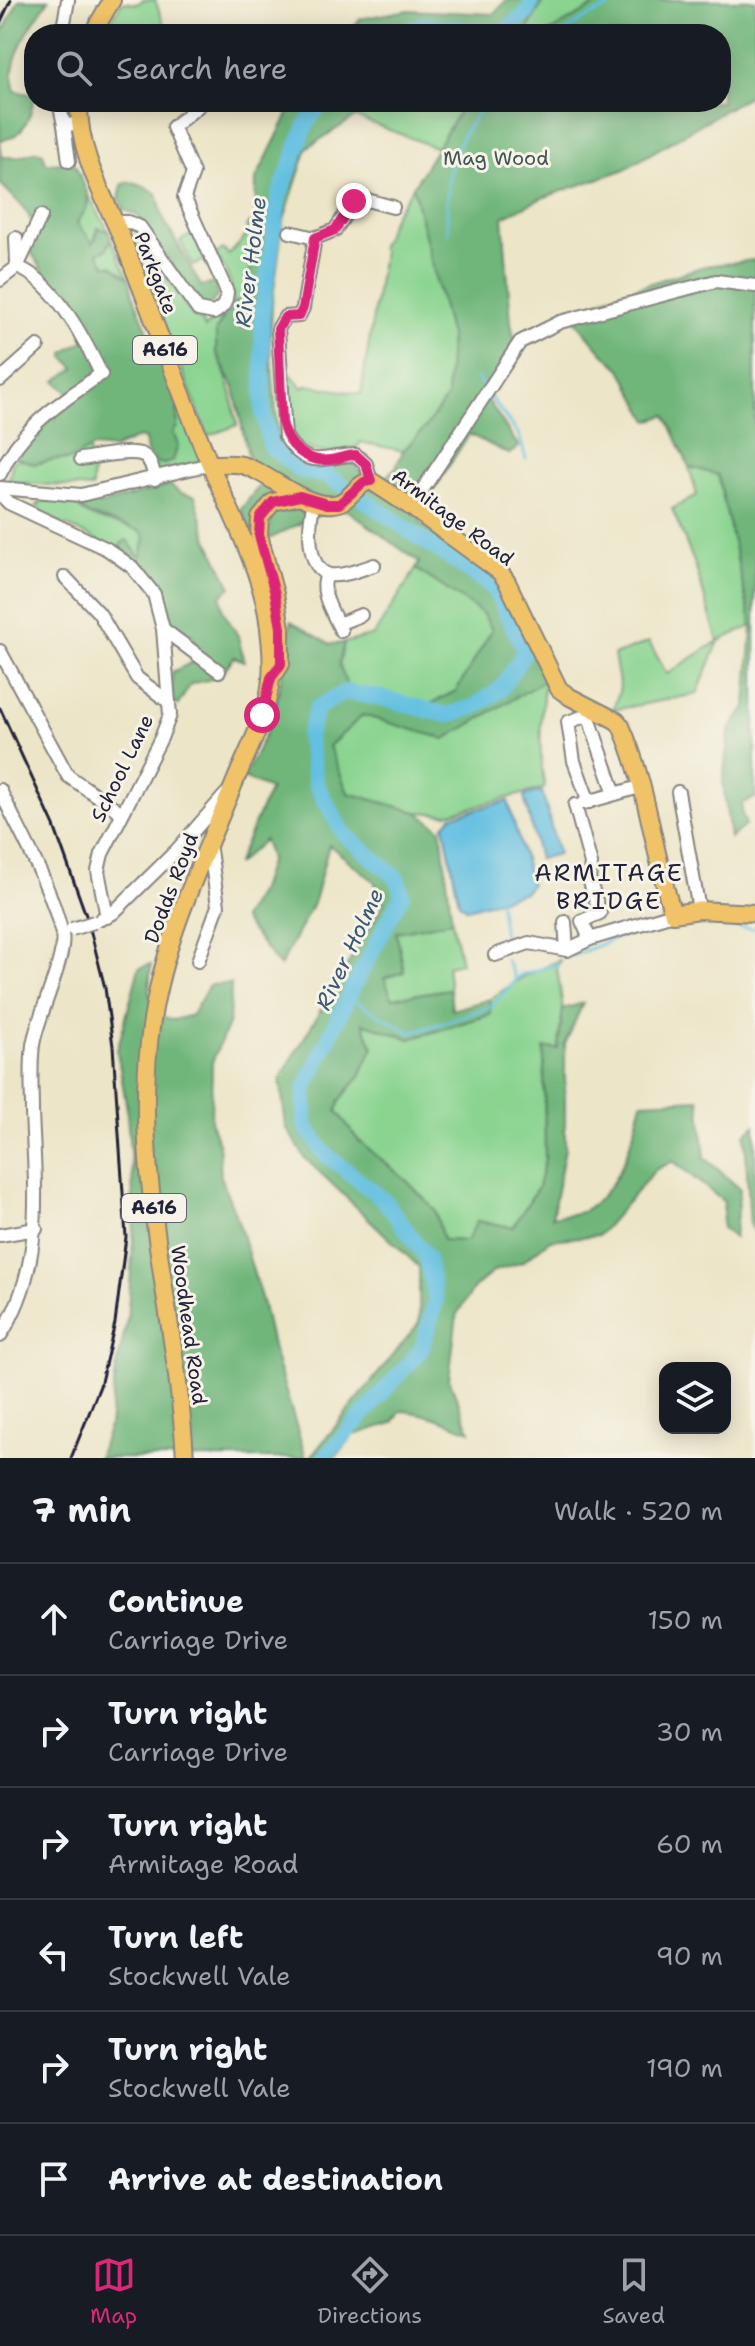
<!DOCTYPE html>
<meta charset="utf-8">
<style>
body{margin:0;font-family:"Shantell Sans",sans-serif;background:#20242c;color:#f1f3f6}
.controls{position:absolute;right:24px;bottom:24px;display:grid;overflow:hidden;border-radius:16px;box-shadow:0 4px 20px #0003}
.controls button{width:72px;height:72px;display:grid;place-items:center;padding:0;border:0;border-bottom:2px solid #363941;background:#171b24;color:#f1f3f6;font:40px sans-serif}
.stop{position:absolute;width:24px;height:24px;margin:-18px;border:6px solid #db2777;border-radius:50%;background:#fff}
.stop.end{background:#db2777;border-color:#fff;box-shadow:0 2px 8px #0008}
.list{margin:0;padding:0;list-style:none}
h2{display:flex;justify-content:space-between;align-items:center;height:104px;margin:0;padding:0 32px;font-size:34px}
h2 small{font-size:26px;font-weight:400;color:#9ea1a6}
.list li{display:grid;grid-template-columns:52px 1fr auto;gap:24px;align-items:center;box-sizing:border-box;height:112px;padding:0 32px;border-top:2px solid #363941}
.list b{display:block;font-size:30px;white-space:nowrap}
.list p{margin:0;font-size:26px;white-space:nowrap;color:#9ea1a6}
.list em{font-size:26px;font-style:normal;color:#9ea1a6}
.icon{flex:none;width:44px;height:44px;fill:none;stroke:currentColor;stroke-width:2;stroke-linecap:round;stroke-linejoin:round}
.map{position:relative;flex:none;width:755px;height:1458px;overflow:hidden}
.search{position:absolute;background:#171b24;box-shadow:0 4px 20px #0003;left:24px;right:24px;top:24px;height:88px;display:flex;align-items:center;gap:20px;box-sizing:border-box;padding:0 28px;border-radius:32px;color:#9ea1a6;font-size:30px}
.sheet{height:776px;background:#171b24}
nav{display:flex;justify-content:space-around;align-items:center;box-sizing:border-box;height:112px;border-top:2px solid #363941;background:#171b24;font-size:22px;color:#9ea1a6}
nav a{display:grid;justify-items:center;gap:4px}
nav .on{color:#db2777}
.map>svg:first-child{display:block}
.green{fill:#8ad490;stroke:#567b66;stroke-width:2}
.forest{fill:#6fb67a;stroke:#486c5a;stroke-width:2}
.water{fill:#63c0e1;stroke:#42718e;stroke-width:2}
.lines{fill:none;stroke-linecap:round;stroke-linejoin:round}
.stream{stroke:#63c0e1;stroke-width:3}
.river{stroke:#63c0e1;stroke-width:16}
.minor-casing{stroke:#878481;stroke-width:16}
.major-casing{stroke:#878481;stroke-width:20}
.minor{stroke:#fff;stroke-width:12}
.major{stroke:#f1c369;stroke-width:16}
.rail{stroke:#22223b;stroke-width:3}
.minor-bridge-casing{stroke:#878481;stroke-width:16;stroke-linecap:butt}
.minor-bridge{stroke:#fff;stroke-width:12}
.route{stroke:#db2777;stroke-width:10}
.labels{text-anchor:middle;stroke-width:6;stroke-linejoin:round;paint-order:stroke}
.shield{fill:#f7f3e8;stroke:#62616f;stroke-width:2}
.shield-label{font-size:18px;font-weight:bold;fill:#22223b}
.park-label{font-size:20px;fill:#415754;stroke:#f7f3e8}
.street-label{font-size:20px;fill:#22223b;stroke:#f7f3e8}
.water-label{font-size:22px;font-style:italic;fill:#395975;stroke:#f7f3e8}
.quarter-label{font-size:24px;letter-spacing:2px;fill:#22223b;stroke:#f7f3e8}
</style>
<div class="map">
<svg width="755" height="1458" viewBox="0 0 755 1458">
<rect width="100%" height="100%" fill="#f7f3e8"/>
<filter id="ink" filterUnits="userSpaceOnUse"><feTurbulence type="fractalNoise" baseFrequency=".0125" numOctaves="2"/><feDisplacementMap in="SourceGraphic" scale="16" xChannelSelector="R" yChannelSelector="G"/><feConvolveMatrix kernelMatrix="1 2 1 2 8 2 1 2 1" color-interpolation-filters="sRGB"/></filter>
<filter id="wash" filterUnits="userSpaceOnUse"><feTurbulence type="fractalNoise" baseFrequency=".006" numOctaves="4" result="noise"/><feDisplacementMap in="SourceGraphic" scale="32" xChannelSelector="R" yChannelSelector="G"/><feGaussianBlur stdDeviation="1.8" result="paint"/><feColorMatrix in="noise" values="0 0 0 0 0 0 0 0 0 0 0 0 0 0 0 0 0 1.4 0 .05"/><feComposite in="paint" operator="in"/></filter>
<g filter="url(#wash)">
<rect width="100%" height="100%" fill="#ece5c7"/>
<g class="green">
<path d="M143,0h12l13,34h-65l19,-32 15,2z"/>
<path d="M544,0h61l-59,34h-21z"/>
<path d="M362,102h103l-28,46 -82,-31z"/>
<path d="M413,187l37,149 -3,61 -22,31 -22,23 -43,-9 -1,4c-29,9 -43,11 -69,-8l-5,-70 18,20 4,-3 54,9 22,-142 -3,-4 14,-33z"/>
<path d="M88,195l21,36 -11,-3 -5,15 -16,-20 10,-16z"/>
<path d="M250,223l6,4v5l-8,64 -16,9c3,-20 -6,-34 -16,-51l7,-5 6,6 20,-22 -3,-7z"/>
<path d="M126,229l11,2 55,84 8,3 5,10 7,-8 10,-3c-13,28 2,48 9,76 2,10 4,21 6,32l-29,11z"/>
<path d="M196,232l13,26 -16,8 -13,-25z"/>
<path d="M111,239l18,39 -17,-13 -7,1 -7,-14 8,-2z"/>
<path d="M178,405l24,56 -45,12 -2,-11 9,2 9,-32 4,-5z"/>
<path d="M88,449l5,14 -1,25 -83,-6 3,-18 5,-6 18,6 22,-5 12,1z"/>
<path d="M689,467l29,7 34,152 -33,15 -22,53 -84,16 7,-22 -6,-33 35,-13 18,32 51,-33 -24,-79 -22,-53 25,-14z"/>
<path d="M44,500l32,4c12,19 45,19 65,26l4,8 -4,18 -3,-1 -11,-15 -5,3 -4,7 -78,-37 -3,-8z"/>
<path d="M416,569l67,44 10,17 -37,61 -25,13 -84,-17 -8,-23 5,-21 30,-8z"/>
<path d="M545,680c-5,36 -7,73 0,108l-98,26 -30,-2 -69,-19 -19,-47 34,-31 82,24z"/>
<path d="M452,921l9,42 -14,3 3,23 -58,9 -8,-20 20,-7 -8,-39z"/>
<path d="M560,960l-3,8 6,41 -5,40h-14l1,110 -7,28 -25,40 -35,-6 -11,20 -24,-1 -8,-30 -27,-28 -50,-42 -21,-29 3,-11 20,-24 3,-54 47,17 80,-24v-16l33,-22z"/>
</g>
<g class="forest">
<path d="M19,0h30c-17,23 -44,61 -34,91l19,4c-2,20 -11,44 -34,45v-103z"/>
<path d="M507,0h37l-19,34h-178l13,-15 48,-9 85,4z"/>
<path d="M605,0h150v92l-132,78 -81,28 -39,19 8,105 3,16 7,7 -34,54 32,48 -10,7 -40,-20 -45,71 -4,18 76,55 49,102 -100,59 -82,-24 -34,31 19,47 69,19 24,17 11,92 -56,11 8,40 -20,6 8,20 58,-9 2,21 38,-11 1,15 -81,25 -47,-16 10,24 -13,29 -20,24 -3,11 21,29 50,42 27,28 8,30 24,1 10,-20 36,6 25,-40 7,-28 -1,-111 14,1 5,-40 20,-6 -18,41v104l-13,69c9,-2 23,-2 31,-6 39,-23 48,-68 59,-109l57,-3 6,59 35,31 -6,49 -12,-10 2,-26 -51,-41 -18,9 -56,65 -49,5 -28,22 -28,9 -19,16 -18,27 -8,65 21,52c-23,-9 -46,-19 -70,-20l-7,12 -39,12 -19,23h-25l109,-135v-56l-114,-109 -19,-31 -6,-48 104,-176 -10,-22 -45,-36 -15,56 -34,66 -38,-48 18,-29 10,-31 -6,-19 -28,25 34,-76 -27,-11 31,-61 17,-96 39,23 14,-1 -5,21 8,22 84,18 25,-13 36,-61 -10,-17 -66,-44 3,-7 -72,-52 -22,1 -58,29 -16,-7 -10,-24 29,-36 -21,-13 -15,-72 -18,-36v-22l16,-25 16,-9 7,-69 1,-48 38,-77h68l-7,15 -48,31 -24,74 -11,82 -2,42 9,98c27,23 38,29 73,16l21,29 23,-22 7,-16 22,-23 22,-31 3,-61 -37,-149 52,-85h256v-68h-175z"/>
<path d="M0,141l2,16h16l19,-6 6,2 3,10 29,1 13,31 -1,12 -10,16 16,20 3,-4 2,-11 11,3 2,8 -5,11 -8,2 7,13h7l17,13 4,17 45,110 -1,22 -4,5 5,13 -5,16 -9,3 -9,-2 -8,-10 -2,-13 -6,-2 -26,12 -20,-2 -24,13 -12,-1 -22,5 -18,-6 -1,-6 5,-8 52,-46 -17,-17 19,-13 -11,-11v-4l19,-12 2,-12 -17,-22 4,-9 -4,-3 -11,-2 -26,-41c8,-39 -8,-43 -31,-69z"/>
<path d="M128,182l16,4 13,8 6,24 38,68 15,-3 2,12 -11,14 -8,-3 -62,-91 -13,-5 -5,-11 3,-14z"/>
<path d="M755,260v538l-13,5v11l4,11 -16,13 -7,-55 6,-52 17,-24 6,-81 -34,-151 -29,-8 -23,-52 -17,6 -28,-52 -19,-17 -31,-37 39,-19 95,-30z"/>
<path d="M170,485l11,8 14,3 13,44 23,47 -10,9 2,15 15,25 6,25 -10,-4 -15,20 -28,7 -13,21 -7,-2 1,-31 21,-10 2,-18 -3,-9 -11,1 -12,-8c-9,-39 -19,-53 -51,-78l4,-7 5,-3 11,15 3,1 4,-18 -4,-7 -53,-16 -12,-11h27z"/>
<path d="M151,964l-2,29 12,23 13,4 18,-5 17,-30 22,-1 -2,38 -17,40 -1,61 8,22 2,33 18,46 23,77 11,49 33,108h-208l11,-32 7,-55 11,-51 4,-48 3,-46 -2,-52 -6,-71 -9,-52 22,-83z"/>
<path d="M755,1125v105l-5,-3 -5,-93z"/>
</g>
<g class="water">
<path d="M542,791l16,63 -19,5 -15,-63z"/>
<path d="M508,801l23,83 -6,8 -57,17 -9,-6 -15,-78 8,-9z"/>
</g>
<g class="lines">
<g class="stream">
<path d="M562,34l20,-14 41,-20"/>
<path d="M448,234c-4,-55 1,-89 39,-132"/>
<path d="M477,378l7,10"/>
<path d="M488,394l31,41 7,24"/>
<path d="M499,900l6,43"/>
<path d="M655,925l35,-3 65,7"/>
<path d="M572,956l54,-22"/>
<path d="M506,960l9,18"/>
<path d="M348,997l63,36 80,-26 29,-32 38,-11"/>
</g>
<g class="river">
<path d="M397,34l25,-9 81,8 25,-21 4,-12"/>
<path d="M322,102l-16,23 -27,72 -17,117 1,98 8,35 30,24 26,4 166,112 32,64 -24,38 -27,18 -27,8 -65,-17 -37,-6 -28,16 -9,28 8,48 27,49 55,46 4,16 -54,102 -43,92v36l19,28 60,47 43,58 9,43 -15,49 -97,108"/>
</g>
</g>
</g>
<g filter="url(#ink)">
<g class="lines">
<g class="minor-casing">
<g id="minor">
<path d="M62,34l6,-34"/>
<path d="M59,102l5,23 15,-1"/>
<path d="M64,125l5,36"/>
<path d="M115,222h13l12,5 58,83 16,3c10,-6 12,-10 13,-21l-43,-95 9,-24 -20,-46 29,-24"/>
<path d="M290,232l25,6"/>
<path d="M16,238l1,25"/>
<path d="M0,280l17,-13 24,-51"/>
<path d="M0,380l38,-34"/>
<path d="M81,459c15,-2 49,-10 62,-4 9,5 10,16 12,24"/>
<path d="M0,474c22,-48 60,-71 101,-100 -16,-34 -47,-94 -84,-107"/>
<path d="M371,481l-5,-17 -10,-9c-31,0 -48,18 -71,-19l-7,-107 7,-12 14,-1 4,-8 12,-70 20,-8 19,-29 9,-2 30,8"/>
<path d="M0,488l81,7 129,-31"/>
<path d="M0,494l9,9 98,46 25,18 22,27 9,35 7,86 -9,23 -59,116 -4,17 9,46"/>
<path d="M315,500c-7,18 -10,70 15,75 13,2 32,-6 44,-10"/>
<path d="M411,507l109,-165 40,-20 156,-41 39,5"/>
<path d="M327,575c-9,17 7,39 14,56"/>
<path d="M65,577l34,36 38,65 32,24"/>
<path d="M338,624l23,-9"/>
<path d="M163,629l56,42"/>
<path d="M0,651l68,125 54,37"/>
<path d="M591,711l-3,4 27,79"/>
<path d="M588,715l-20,7 6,39 15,41"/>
<path d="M0,790c22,47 50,93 62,144 5,23 -25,83 -29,111 -3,23 -1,44 -1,67 3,77 13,156 -32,224"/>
<path d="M678,792l21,118"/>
<path d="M584,803l59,-17"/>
<path d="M575,805l16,59 -2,15 11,34 -18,8 8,18"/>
<path d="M101,919l12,-6 63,-62 50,-57"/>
<path d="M565,922l2,28"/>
<path d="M495,955l34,-12 38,7 23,-11 83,-25"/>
<path d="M198,961l20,-55 -9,-63"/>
<path d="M0,1235l36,-6"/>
</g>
</g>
<g class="major-casing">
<g id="major">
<path d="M92,34l20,-34"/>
<path d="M79,102c-1,50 23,90 42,134 30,75 57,151 88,226 19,45 50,104 58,152 3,20 6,45 4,64 -2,34 -22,70 -35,101 -32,78 -71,157 -84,241 -23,147 25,292 33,438"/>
<path d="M210,464c10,0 22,-1 32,1 25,6 61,43 92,39 16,-1 21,-21 37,-23l40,26 89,65 7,10 52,107 11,8 47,24 4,5c27,60 32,126 52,188l26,-4 56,3"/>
<path d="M276,672l5,-8v-36l-6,-34 -16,-59 1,-17 13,-16 27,-6"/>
</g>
</g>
<use href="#minor" class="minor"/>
<use href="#major" class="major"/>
<g class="rail">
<path d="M0,23l11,-23"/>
<path d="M0,708l54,118 34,95 17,67 8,58 13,191 -11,86 -15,63 -29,72"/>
</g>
<g class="minor-bridge-casing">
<path id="minor-bridge" d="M72,929l22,-7"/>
</g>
<use href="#minor-bridge" class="minor-bridge"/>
</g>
</g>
<g class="lines" filter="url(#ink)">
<path class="route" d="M262,715l9,-37 10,-14v-36l-6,-34 -16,-59 1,-17 13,-16 27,-6 27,8h12l25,-22 7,-1 -5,-17 -10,-9c-9,0 -17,4 -26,5 -25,3 -43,-15 -48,-38l-4,-93 7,-12 14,-1 4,-8 12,-70 20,-8 19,-29"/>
</g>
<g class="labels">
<g class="shield">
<rect x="133" y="336" width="64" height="28" rx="6"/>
<rect x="122" y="1194" width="64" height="28" rx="6"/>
</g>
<g class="shield-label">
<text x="165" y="356">A616</text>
<text x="154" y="1214">A616</text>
</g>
<g class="park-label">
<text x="496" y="165">Mag Wood</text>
</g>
<g class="street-label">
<text transform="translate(156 273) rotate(69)" y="7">Parkgate</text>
<text transform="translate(453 517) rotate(37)" y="7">Armitage Road</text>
<text transform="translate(122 768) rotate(-64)" y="7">School Lane</text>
<text transform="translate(171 888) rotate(-69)" y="7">Dodds Royd</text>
<text transform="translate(189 1325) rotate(82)" y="7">Woodhead Road</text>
</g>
<g class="water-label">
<text transform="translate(250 262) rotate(-83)" y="8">River Holme</text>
<text transform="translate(349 949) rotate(-65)" y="8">River Holme</text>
</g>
<g class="quarter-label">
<text x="609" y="881">ARMITAGE<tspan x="609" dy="28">BRIDGE</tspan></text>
</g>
</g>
</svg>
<div class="controls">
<button><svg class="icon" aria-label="layers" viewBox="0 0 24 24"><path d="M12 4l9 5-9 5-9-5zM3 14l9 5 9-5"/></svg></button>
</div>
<div class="stop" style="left:262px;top:715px"></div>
<div class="stop end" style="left:354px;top:201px"></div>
<div class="search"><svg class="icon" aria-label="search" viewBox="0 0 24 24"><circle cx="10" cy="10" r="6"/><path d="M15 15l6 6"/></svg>Search here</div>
</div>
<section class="sheet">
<h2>7 min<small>Walk · 520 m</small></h2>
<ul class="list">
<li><svg class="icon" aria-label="ahead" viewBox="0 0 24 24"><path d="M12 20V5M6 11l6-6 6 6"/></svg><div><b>Continue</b><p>Carriage Drive</p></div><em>150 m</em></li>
<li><svg class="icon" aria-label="right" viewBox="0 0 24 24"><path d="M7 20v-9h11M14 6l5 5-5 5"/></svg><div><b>Turn right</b><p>Carriage Drive</p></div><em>30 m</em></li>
<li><svg class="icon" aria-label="right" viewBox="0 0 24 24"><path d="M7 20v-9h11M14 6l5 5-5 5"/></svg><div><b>Turn right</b><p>Armitage Road</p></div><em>60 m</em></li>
<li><svg class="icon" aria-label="left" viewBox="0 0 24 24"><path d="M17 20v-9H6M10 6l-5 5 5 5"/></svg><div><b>Turn left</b><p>Stockwell Vale</p></div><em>90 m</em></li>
<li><svg class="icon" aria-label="right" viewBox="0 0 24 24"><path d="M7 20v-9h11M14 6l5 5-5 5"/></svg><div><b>Turn right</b><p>Stockwell Vale</p></div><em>190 m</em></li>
<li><svg class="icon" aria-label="arrive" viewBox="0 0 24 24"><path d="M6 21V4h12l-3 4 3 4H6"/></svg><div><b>Arrive at destination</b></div></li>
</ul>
</section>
<nav>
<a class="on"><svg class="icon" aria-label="map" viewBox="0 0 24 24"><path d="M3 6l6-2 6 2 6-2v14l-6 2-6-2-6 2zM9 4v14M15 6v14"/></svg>Map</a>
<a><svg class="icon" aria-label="directions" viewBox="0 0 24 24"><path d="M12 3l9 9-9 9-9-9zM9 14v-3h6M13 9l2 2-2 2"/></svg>Directions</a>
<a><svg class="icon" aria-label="saved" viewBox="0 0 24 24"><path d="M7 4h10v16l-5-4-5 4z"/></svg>Saved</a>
</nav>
